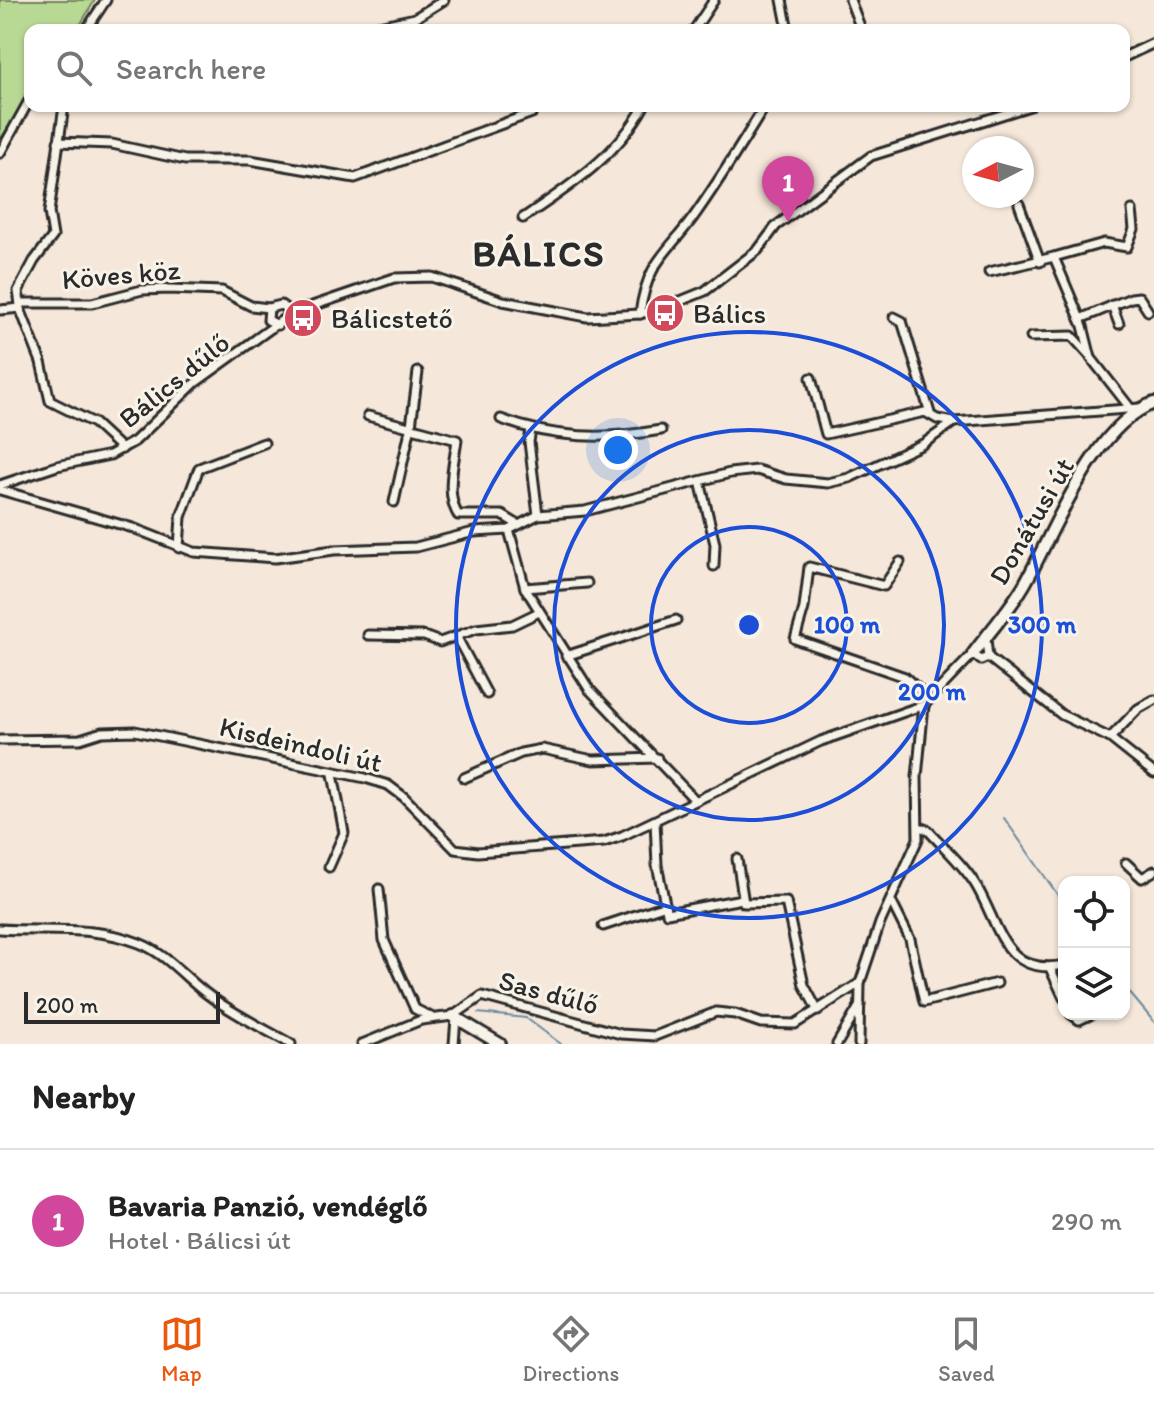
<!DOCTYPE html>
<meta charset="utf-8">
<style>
body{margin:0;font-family:Itim,sans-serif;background:#f2f2f2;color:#222}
.controls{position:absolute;right:24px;bottom:24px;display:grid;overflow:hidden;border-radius:16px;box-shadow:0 2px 6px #0004}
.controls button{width:72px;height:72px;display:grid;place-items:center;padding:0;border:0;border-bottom:2px solid #e0e0e0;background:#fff;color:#222;font:40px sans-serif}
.compass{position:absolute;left:962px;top:136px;width:72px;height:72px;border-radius:50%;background:#fff;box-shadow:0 2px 6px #0004;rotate:264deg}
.scale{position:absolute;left:24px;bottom:20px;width:196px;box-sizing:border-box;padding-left:8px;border:4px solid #2b2b2b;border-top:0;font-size:22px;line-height:28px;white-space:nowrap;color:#2b2b2b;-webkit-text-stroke:6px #f7f3e8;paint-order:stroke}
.you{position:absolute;left:618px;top:450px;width:28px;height:28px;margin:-20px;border:6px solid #fff;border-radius:50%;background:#1a73e8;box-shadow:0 0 0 12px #1a73e833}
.badge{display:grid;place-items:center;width:52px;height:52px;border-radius:50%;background:#ea580c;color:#fff;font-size:26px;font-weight:700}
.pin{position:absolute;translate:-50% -66px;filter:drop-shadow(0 2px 4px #0008)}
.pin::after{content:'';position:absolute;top:42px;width:28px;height:24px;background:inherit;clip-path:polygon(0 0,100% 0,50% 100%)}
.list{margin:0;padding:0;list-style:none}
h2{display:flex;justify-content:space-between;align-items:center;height:104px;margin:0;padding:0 32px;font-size:34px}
h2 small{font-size:26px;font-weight:400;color:#767676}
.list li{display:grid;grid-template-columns:52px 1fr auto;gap:24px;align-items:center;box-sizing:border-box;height:144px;padding:0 32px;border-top:2px solid #e0e0e0}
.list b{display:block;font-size:30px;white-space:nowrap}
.list p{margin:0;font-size:26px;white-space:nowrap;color:#767676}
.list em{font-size:26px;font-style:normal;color:#767676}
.icon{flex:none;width:44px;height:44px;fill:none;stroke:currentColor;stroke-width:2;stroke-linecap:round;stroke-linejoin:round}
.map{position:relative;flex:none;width:1154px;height:1044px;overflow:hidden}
.search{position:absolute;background:#fff;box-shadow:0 2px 6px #0004;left:24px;right:24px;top:24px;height:88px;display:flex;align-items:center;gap:20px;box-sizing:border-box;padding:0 28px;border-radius:16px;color:#767676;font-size:30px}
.sheet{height:248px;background:#fff}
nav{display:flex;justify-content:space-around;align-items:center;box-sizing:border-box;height:112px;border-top:2px solid #e0e0e0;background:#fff;font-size:22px;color:#767676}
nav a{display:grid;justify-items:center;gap:4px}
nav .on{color:#ea580c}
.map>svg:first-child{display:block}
.green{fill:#b8d993;stroke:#72825f;stroke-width:2}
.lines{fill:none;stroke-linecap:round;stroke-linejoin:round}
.stream{stroke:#6b8aa2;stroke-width:2}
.street-casing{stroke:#2b2b2b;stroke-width:13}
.secondary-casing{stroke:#2b2b2b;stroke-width:16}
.street{stroke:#f7f3e8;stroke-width:7}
.secondary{stroke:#f7f3e8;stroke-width:10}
.ring{fill:none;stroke:#1d4ed8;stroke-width:4}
.labels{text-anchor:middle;stroke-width:6;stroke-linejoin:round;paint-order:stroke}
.street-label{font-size:28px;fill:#2b2b2b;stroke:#f7f3e8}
.poi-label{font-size:28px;fill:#2b2b2b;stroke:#f7f3e8;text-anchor:start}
.district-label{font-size:36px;font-weight:bold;letter-spacing:2px;fill:#2b2b2b;stroke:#f7f3e8}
.centre{fill:#1d4ed8;stroke:#f7f3e8;stroke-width:4}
.ring-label{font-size:24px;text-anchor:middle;font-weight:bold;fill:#1d4ed8;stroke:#f7f3e8;stroke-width:6;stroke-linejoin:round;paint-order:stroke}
</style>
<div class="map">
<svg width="1154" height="1044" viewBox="0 0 1154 1044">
<rect width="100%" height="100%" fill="#f5e7d9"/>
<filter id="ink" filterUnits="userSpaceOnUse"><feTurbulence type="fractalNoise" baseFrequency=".0125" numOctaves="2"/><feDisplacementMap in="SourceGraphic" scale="16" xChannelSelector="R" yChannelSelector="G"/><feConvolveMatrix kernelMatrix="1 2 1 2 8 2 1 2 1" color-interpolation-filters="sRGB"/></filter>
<g filter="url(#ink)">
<path class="green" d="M0,0h95l-18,30h-47v63l-30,47z"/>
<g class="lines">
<g class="stream">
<path d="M1004,818l60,86"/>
<path d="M1124,986l30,36"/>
<path d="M478,1013l48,5 35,26"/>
<path d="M414,1027l21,-4"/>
</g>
<g class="street-casing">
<g id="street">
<path d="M782,0l6,30"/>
<path d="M850,0l11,29"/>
<path d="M86,30l20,-30"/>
<path d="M360,30l55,-12 29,-18"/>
<path d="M694,30l20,-30"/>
<path d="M1124,57l30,-14"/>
<path d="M64,106l-15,106 4,24 -19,25 -16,30 3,20 20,51 9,39 44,22 28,26"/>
<path d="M58,142l54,2 73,16h65l105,18 177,-65 3,-7"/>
<path d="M0,153l30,-54"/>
<path d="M1019,204l21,58"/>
<path d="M523,218c46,-31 94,-62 121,-112"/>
<path d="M989,272l65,-15"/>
<path d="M20,303h72l50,-13 27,-1 53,2 29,15 18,2"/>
<path d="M1112,305l7,19"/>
<path d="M0,310l21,-2"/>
<path d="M640,314c7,-55 29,-61 57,-102 24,-34 46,-70 68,-106"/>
<path d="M894,317l8,4 28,92"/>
<path d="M1080,319l51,-21 8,-1 9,14"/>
<path d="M278,325l-10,-5 1,-12 12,-3 11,8"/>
<path d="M1031,337l41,-1 18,20"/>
<path d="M811,378l15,56 99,-22 12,7 17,3"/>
<path d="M1131,409l-40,-51 -8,-32 -29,-69 50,-14 23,4 7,-18 -2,-19"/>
<path d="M368,416l89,24c-3,23 -12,54 1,75h44l15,9"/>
<path d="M501,419c54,20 104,21 160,11"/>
<path d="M531,430l-2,12 9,73"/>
<path d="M700,481l15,63 -1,22"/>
<path d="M0,485l57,-19 53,-11 25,-14 60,-58 97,-70 102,-35 38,-1 71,24 84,16 53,-3 33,-10 32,-13 53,-41 18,-24 95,-70 159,-50"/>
<path d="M0,490l133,38 61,24 81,6 59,-8 82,-3 58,-15 35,-2 29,-15 47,-4 145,-38 27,-3 29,9 42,4 21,-5 74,-34 31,-22 186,-14"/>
<path d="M394,502l17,-76 7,-54"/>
<path d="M509,530l16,58 64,101 106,111"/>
<path d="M179,548l2,-31 18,-49 65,-25"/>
<path d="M900,562l-16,24 -75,-19 -5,41 -9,31 110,38 24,22"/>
<path d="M525,588l62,-5"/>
<path d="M368,635l56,1 16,6 36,-13 36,-4 27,-13"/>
<path d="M456,636l31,58"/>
<path d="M986,639l2,18 74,58 48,23 44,35"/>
<path d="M566,656l110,-36"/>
<path d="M1110,738l28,-29 16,-9"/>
<path d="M0,740l80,-1 22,-7 33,-1 230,47 23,7 16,12 51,52 23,3 126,-10 18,-6 199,-95 103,-36"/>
<path d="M464,778l57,-25 21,-4 51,11 64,-2"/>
<path d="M655,821l2,44 10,48 75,-14"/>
<path d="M919,827l9,3c16,18 37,36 49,57 23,40 28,90 87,78"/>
<path d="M737,859l7,44 42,-1 18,83 14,26"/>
<path d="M1126,863l16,15 12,-7"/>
<path d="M329,867l15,-34 -11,-59"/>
<path d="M379,889l5,51 31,69 16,8"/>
<path d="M891,901l19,38 14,63 73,-19"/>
<path d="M603,926l60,-20"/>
<path d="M0,929c47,3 94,-4 139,14 28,11 45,34 68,51 26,20 56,34 84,50"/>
<path d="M1050,968l14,30"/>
<path d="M1071,1014l8,6 13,-6"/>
<path d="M362,1044l59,-24 32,-4 29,-20 139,38 34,2 61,-24 19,2 26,9 34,1 65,-41"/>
<path d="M454,1044l2,-26"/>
<path d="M837,1044l23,-39"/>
<path d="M859,1044l1,-61 20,-60 38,-84 -1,-62 7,-72 49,-51 8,6 7,-3"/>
</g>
</g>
<g class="secondary-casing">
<g id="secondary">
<path d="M973,654c17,-23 37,-45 51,-69 31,-54 69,-160 130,-182"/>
<path d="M453,1016l47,28"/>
</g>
</g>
<use href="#street" class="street"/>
<use href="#secondary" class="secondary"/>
</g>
</g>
<g class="ring">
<circle cx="749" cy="625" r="98"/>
<circle cx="749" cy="625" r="195"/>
<circle cx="749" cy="625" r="293"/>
</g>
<defs>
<g id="bus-disc" transform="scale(2)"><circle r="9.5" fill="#d1495b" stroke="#f7f3e8"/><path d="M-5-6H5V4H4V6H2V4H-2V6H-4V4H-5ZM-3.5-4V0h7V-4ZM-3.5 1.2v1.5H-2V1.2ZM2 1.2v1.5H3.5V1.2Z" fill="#fff"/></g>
</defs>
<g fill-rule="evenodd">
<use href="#bus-disc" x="665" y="313"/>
<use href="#bus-disc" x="303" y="318"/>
</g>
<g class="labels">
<g class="street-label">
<text transform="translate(121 274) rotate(-5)" y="10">Köves köz</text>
<text transform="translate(174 380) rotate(-39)" y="10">Bálics dűlő</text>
<text transform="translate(1031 521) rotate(-60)" y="10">Donátusi út</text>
<text transform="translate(301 744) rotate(13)" y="10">Kisdeindoli út</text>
<text transform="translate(549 992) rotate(15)" y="10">Sas dűlő</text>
</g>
<g class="poi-label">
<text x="693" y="323">Bálics</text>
<text x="331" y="328">Bálicstető</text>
</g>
<g class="district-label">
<text x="539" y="266">BÁLICS</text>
</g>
</g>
<circle cx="749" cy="625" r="12" class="centre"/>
<g class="ring-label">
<text x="847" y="633">100 m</text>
<text x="1042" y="633">300 m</text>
<text x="932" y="700">200 m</text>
</g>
</svg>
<div class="controls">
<button><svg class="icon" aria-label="locate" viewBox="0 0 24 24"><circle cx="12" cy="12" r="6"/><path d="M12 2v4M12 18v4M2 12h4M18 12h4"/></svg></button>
<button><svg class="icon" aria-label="layers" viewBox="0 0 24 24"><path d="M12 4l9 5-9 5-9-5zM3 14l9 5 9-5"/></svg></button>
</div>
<svg class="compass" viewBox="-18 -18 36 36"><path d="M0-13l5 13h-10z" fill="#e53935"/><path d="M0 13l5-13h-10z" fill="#767676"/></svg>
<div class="scale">200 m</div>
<div class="you"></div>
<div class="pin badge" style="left:788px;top:222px;background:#d1479c">1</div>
<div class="search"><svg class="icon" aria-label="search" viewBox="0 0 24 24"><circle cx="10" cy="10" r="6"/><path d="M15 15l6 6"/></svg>Search here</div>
</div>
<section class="sheet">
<h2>Nearby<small></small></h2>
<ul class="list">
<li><span class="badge" style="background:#d1479c">1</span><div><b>Bavaria Panzió, vendéglő</b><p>Hotel · Bálicsi út</p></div><em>290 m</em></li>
</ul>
</section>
<nav>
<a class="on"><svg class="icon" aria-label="map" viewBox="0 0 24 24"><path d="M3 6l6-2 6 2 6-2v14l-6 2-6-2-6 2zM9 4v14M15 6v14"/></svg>Map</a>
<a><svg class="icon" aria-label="directions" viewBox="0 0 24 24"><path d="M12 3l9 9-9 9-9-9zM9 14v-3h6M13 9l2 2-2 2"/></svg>Directions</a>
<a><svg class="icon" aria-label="saved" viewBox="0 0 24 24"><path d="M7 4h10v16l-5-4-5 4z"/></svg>Saved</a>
</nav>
